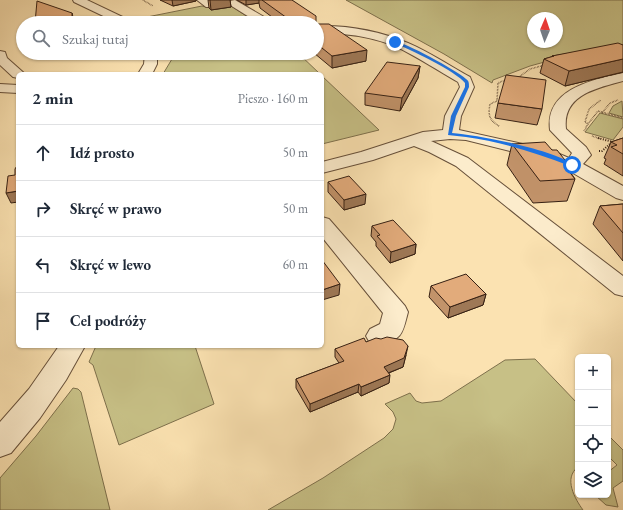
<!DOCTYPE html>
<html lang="pl">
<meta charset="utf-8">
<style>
body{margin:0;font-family:"EB Garamond",serif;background:#f6f6f7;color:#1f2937}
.controls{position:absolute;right:12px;bottom:12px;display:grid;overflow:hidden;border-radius:6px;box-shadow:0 1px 3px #0004}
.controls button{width:36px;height:36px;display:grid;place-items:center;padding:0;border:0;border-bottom:1px solid #e0e1e3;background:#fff;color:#1f2937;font:20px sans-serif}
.compass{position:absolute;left:527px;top:12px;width:36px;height:36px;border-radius:50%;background:#fff;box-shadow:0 1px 3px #0004;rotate:2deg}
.stop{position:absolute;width:12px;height:12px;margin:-9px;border:3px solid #1a73e8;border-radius:50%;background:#fff}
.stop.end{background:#1a73e8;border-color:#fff;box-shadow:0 1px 4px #0008}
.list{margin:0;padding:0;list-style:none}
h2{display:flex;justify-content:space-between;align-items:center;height:52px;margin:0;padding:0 16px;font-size:17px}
h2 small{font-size:13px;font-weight:400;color:#747a83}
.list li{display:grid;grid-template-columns:26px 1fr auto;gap:12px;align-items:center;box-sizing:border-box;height:56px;padding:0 16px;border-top:1px solid #e0e1e3}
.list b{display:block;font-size:15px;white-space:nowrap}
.list em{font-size:13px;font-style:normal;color:#747a83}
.icon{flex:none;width:22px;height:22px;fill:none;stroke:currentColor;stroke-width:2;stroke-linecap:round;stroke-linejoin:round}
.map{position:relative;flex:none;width:623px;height:510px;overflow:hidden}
.search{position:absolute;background:#fff;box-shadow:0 1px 3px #0004;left:16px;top:16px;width:308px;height:44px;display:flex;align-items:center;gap:10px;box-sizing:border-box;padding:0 14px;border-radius:22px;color:#747a83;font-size:15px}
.panel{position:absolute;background:#fff;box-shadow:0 1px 3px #0004;left:16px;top:72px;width:308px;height:276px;border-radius:6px}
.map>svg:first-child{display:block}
.green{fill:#c7c086;stroke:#7e704c;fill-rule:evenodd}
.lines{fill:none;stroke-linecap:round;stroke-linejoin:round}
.minor-casing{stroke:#67503a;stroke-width:2}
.path-far1{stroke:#362013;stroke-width:1.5;stroke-dasharray:0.5 1;stroke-linecap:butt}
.path{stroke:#362013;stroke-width:2;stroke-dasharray:1 1.5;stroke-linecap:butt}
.minor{fill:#fceccc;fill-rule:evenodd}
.wall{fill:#c2936a;stroke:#362013}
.shaded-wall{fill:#9e7856;stroke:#362013}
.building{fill:#e2ab7b;stroke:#362013}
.route{fill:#1a73e8}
</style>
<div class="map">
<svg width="623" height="510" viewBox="0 0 623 510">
<rect width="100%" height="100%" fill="#fbe2b1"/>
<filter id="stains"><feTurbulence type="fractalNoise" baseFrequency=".005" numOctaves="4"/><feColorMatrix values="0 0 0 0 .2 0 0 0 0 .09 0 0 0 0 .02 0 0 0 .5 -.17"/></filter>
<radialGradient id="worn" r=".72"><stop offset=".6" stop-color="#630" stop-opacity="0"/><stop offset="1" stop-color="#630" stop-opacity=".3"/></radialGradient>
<g class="green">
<path d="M346,0h277v55l-42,-3 -51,14 -37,14 -1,3 -48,-29zM533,18h24v24h-24z"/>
<path d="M228,4l29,19h-110l-5,-5 60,-12 4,1z"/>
<path d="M169,53h129l22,21h-157l9,-15z"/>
<path d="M322,76l57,54 -57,14z"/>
<path d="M622,101l1,16 -14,-4 4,-7z"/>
<path d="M600,113l23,6v8l-10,13 -28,-8z"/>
<path d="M96,346h99l19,58 -95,41 -26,-80 -4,-3z"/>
<path d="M535,359l43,45v63c-15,11 -3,32 5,43h-315l55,-32 61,-40 9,-9 3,-10 -3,-7 -8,-8 25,-11 6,8 6,2 19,-2 64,-41z"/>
<path d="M73,388l5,1 3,3 29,118h-110v-32l36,-42z"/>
<path d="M608,435l15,15v31l-10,7 5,19 -12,-2 -11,-10h13v-23l9,-7 -9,-9z"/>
</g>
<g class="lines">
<g class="minor-casing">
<g id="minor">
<path d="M73,0h14l44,21 2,2h-15l-44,-21z"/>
<path d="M197,0h12l6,5 -1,2h-8z"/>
<path d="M235,0l36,21 2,2h-14l-29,-18 -1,-2 1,-2z"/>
<path d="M317,26c30,-1 63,5 91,17 21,9 42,23 62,34l4,10 -13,29 -2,14 91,20 19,8 3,-5 -22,-23c-5,-41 42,-50 73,-57v8c-26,7 -61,14 -57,48l20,18 5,8 -8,9 40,22v14l-7,-2 -50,-29 -28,-11 -72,-18 -16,-1 -19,2 37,17 155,118v20l-8,-2 -159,-128 -27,-14 -15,-6 -41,14 -51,13v-11l39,-10 62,-20 20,-2 2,-14 15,-29 -2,-5c-19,-11 -39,-24 -59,-34 -25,-11 -55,-16 -82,-14z"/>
<path d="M0,51l5,1 2,6 18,16h-7v4l-5,-1 -13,-12z"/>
<path d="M145,53h12v11l-5,10h-14l6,-10z"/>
<path d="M0,84l18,1v8l-18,-1z"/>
<path d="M322,217l7,2 76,87 3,6c-6,23 -5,26 -29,34l-9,-3 -4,-7 4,-7 10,-5 3,-11 -61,-76z"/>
<path d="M59,346h26l-19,34 -26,38 -29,35 -11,4v-35l29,-33z"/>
</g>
</g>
<g class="path-far1">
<path d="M143,0l10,6"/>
<path d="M519,77l11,-8 15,-4"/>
<path d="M602,113l8,-10 8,-3"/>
<path d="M588,124l10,-13 25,7"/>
<path d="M499,126c-10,-6 -11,-11 -9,-22l7,-3 1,-18 10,-4"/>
<path d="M584,131l4,-7 -3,-2 4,-13 12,-9"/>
<path d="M592,136l9,3"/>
</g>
<g class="path">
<path d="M598,138l15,4"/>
<path d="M599,151h3l9,-8"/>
</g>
<use href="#minor" class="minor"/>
</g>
<g class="wall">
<path d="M160,0h36v1l-23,5z"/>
<path d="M208,0h22l1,7 -20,3 -2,-2z"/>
<path d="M237,0h55l24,23h-36l-20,-15 -1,-5 -13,2z"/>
<path d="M317,24l49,37 -34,7 -18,-15h3z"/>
<path d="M623,45v27l-58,14 -25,-13 4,-14 7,-2 1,-1z"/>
<path d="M420,66l-2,12 -18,33 -35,-6v-12z"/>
<path d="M498,103l44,6 -5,16 -42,-7z"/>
<path d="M623,138v38l-19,-12 2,-5 -2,-1 7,-16z"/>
<path d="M512,144l40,6 20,19 -1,4 4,6 -8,22 -34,2 -26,-38z"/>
<path d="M328,182l37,22 -21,6 -16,-18z"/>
<path d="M623,204v57l-30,-37 7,-18z"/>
<path d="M372,226l44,18 -1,10 -25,9 -14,-17v-4l-5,-6z"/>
<path d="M431,286l55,8 -3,11 -35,13 -19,-21z"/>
<path d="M366,342l40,13 -3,12 -14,6v10l-28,13 -3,-4 -48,20 -14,-24v-9l43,-16 -4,-6v-8z"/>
</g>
<g class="shaded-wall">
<path d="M172,0h24v1l-23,5z"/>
<path d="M210,0h20l1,7 -20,3z"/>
<path d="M246,0h13v3l-13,2z"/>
<path d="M72,13l2,8v2h-2z"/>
<path d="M367,50l-1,11 -34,7v-12z"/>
<path d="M51,53h24l1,1 -18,3 -1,-4 -6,1z"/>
<path d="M623,59v13l-58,14 4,-15z"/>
<path d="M420,66l-2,12 -18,33 2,-13z"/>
<path d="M18,191v11l-7,1 -5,-10z"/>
<path d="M366,194l-1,10 -21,6v-10z"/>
<path d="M416,244l-1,10 -25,9 1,-11z"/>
<path d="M340,284l-1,11 -17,5v-10z"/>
<path d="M486,294l-3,11 -35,13 2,-11z"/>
<path d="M408,346l-2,9 -3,12 -20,8 1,-8z"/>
<path d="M390,375l-1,8 -28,13v-9z"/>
<path d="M359,384l-1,8 -48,20v-8z"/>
</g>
<g class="building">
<path d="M262,0h30l24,16v7h-22z"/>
<path d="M37,1l35,12v10h-37z"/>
<path d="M317,24h12l38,26 -35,6 -15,-12z"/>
<path d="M618,43l5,2v14l-54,12 -25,-12 10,-3h-2z"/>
<path d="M387,62l33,4 -18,32 -37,-5z"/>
<path d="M506,75l40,5 -4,29 -44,-6z"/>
<path d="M623,138v16l-12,-7 6,-2 -6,-3z"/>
<path d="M545,142l7,8h5l15,19h-5l8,10 -35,2 -28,-37z"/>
<path d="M18,164v27l-12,2 2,-17 7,-1v-6z"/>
<path d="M349,176l17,18 -22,6 -16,-18z"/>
<path d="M623,204v29l-23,-27z"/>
<path d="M393,220l23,24 -25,8 -14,-16 3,-1 -8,-9z"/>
<path d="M322,260l18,24 -18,6z"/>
<path d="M466,274l20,20 -36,13 -19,-21z"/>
<path d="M387,337l16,3 5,6 -4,12 -20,9 6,8 -29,12 -2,-3 -49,20 -14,-25 48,-18 -9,-12 29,-11 2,4 10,-4 5,1z"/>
</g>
<path class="route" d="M393,41c12,1 63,29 73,38 3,2 3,4 3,8l-13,29 -4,17c27,2 102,17 122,32l-4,1c-33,-13 -68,-24 -104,-29 -6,-1 -12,-1 -18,-2l3,-19 14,-29v-4c-8,-11 -57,-35 -72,-40z"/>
<rect width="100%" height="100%" filter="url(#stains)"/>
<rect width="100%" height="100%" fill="url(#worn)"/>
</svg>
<div class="controls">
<button>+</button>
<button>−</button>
<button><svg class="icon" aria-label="locate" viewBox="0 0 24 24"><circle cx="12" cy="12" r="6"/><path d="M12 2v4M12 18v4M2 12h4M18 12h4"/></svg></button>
<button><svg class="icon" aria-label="layers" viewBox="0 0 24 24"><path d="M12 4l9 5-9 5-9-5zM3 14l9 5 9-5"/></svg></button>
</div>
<svg class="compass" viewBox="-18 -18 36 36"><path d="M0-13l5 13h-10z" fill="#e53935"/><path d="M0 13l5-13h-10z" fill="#747a83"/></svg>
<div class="stop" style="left:572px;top:165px"></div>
<div class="stop end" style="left:395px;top:42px"></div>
<div class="search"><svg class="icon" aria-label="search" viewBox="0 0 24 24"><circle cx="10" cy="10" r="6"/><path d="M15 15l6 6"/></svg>Szukaj tutaj</div>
<section class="panel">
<h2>2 min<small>Pieszo · 160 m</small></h2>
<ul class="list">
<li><svg class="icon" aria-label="ahead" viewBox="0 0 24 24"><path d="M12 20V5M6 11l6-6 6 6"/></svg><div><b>Idź prosto</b></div><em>50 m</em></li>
<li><svg class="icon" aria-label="right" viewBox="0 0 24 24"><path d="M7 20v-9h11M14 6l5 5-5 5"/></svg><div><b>Skręć w prawo</b></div><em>50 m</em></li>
<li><svg class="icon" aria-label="left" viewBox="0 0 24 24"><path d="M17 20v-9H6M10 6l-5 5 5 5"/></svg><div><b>Skręć w lewo</b></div><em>60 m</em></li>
<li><svg class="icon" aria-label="arrive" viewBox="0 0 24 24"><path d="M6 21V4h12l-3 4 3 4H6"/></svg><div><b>Cel podróży</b></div></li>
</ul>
</section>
</div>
